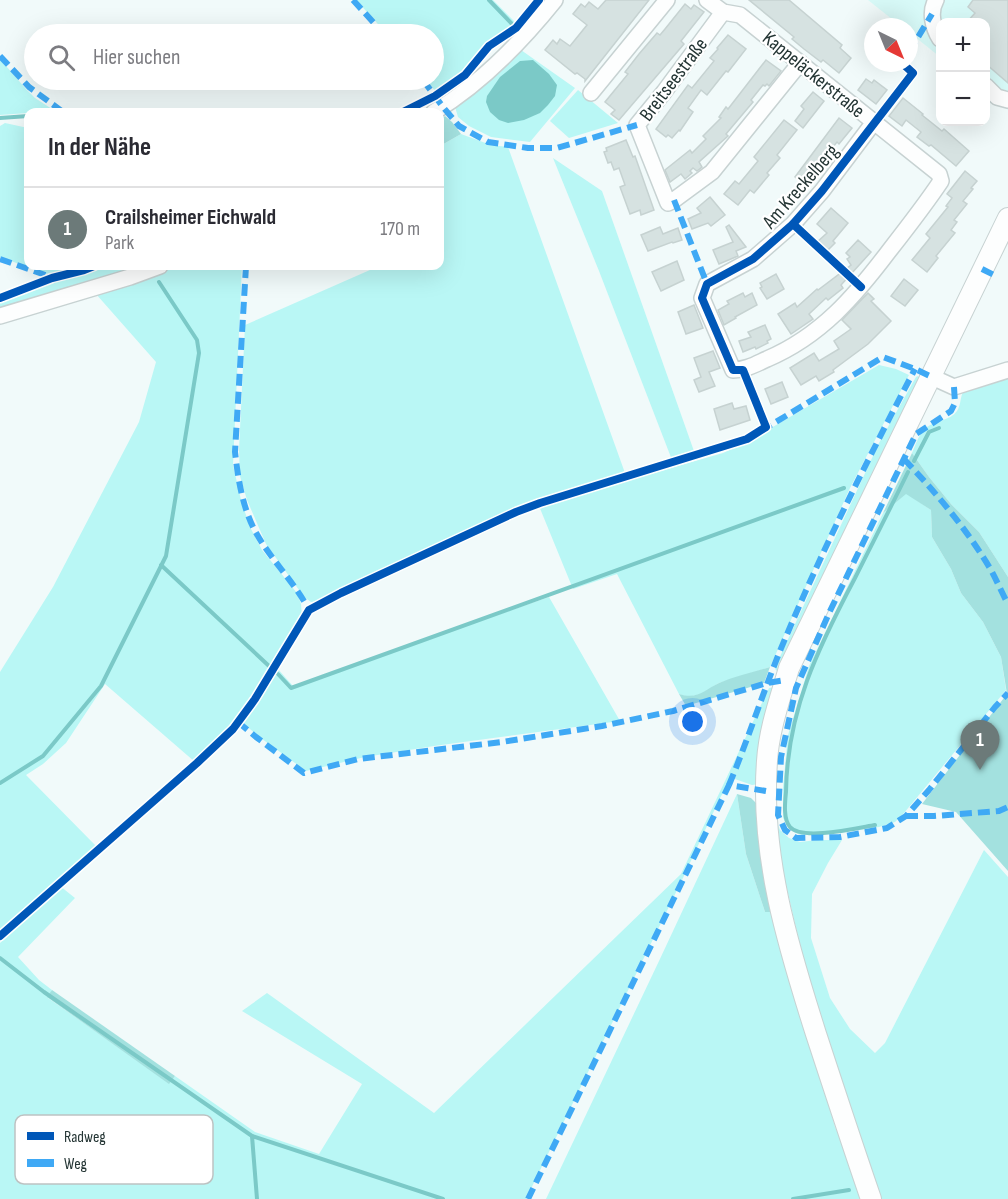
<!DOCTYPE html>
<html lang="de">
<meta charset="utf-8">
<style>
body{margin:0;font-family:"Sofia Sans Condensed",sans-serif;background:#f2f2f3;color:#2b2b33}
.controls{position:absolute;right:18px;top:18px;display:grid;overflow:hidden;border-radius:12px;box-shadow:0 6px 24px #0002}
.controls button{width:54px;height:54px;display:grid;place-items:center;padding:0;border:0;border-bottom:2px solid #e1e1e2;background:#fff;color:#2b2b33;font:30px sans-serif}
.compass{position:absolute;left:864px;top:18px;width:54px;height:54px;border-radius:50%;background:#fff;box-shadow:0 6px 24px #0002;rotate:137deg}
.you{position:absolute;left:693px;top:722px;width:21px;height:21px;margin:-15px;border:4px solid #fff;border-radius:50%;background:#1a73e8;box-shadow:0 0 0 9px #1a73e833}
.badge{display:grid;place-items:center;width:39px;height:39px;border-radius:50%;background:#6c7a79;color:#fff;font-size:20px;font-weight:700}
.pin{position:absolute;translate:-50% -50px;filter:drop-shadow(0 2px 3px #0008)}
.pin::after{content:'';position:absolute;top:32px;width:21px;height:18px;background:inherit;clip-path:polygon(0 0,100% 0,50% 100%)}
.list{margin:0;padding:0;list-style:none}
h2{display:flex;justify-content:space-between;align-items:center;height:78px;margin:0;padding:0 24px;font-size:26px}
h2 small{font-size:20px;font-weight:400;color:#7c7c81}
.list li{display:grid;grid-template-columns:39px 1fr auto;gap:18px;align-items:center;box-sizing:border-box;height:84px;padding:0 24px;border-top:2px solid #e1e1e2}
.list b{display:block;font-size:22px;white-space:nowrap}
.list p{margin:0;font-size:20px;white-space:nowrap;color:#7c7c81}
.list em{font-size:20px;font-style:normal;color:#7c7c81}
.icon{flex:none;width:33px;height:33px;fill:none;stroke:currentColor;stroke-width:2;stroke-linecap:round;stroke-linejoin:round}
.map{position:relative;flex:none;width:1008px;height:1199px;overflow:hidden}
.search{position:absolute;background:#fff;box-shadow:0 6px 24px #0002;left:24px;top:24px;width:420px;height:66px;display:flex;align-items:center;gap:15px;box-sizing:border-box;padding:0 21px;border-radius:33px;color:#7c7c81;font-size:22px}
.panel{position:absolute;background:#fff;box-shadow:0 6px 24px #0002;left:24px;top:108px;width:420px;height:162px;border-radius:12px}
.map>svg:first-child{display:block}
.built{fill:#d8faf8}
.green{fill:#b9f7f5}
.forest{fill:#a3e1df}
.water{fill:#7bc9c7}
.lines{fill:none;stroke-linecap:round;stroke-linejoin:round}
.stream{stroke:#7bc9c7;stroke-width:4}
.building{fill:#d6e2e1;stroke:#c6d2d1;stroke-width:1.5}
.minor-casing{stroke:#c7d2d2;stroke-width:18}
.major-casing{stroke:#c7d2d2;stroke-width:22}
.minor{stroke:#fdfefe;stroke-width:15}
.major{stroke:#fdfefe;stroke-width:20}
.quiet{stroke:#3fa9f5;stroke-width:6;stroke-dasharray:12 6;stroke-linecap:butt}
.cycleway-casing{stroke:#fff;stroke-width:11}
.cycleway{stroke:#0057b8;stroke-width:8}
.labels{text-anchor:middle;stroke-width:4.5;stroke-linejoin:round;paint-order:stroke}
.street-label{font-size:20px;fill:#243534;stroke:#fff}
.key{fill:#fff;stroke:#bdc2c2;stroke-width:1.5}
.key-label{font-size:16px;fill:#243534}
</style>
<div class="map">
<svg width="1008" height="1199" viewBox="0 0 1008 1199">
<rect width="100%" height="100%" fill="#f1fafa"/>
<path class="built" d="M868,0h140v110l-22,-18v-70h-46v35l-31,-25v-5h-7z"/>
<g class="green">
<path d="M356,0h137l25,25 -11,10 -19,11 -24,28 -27,19 -11,-13h8v-46h-47z"/>
<path d="M521,50l54,38 -45,54 -39,-5 -22,-11 -11,-9 -3,-10 30,-23z"/>
<path d="M0,59l26,30 9,9 20,13 -55,4z"/>
<path d="M578,90l40,33 -49,15 -19,-17z"/>
<path d="M5,123l23,5v138h59l-35,10 -52,-19v-131z"/>
<path d="M461,134l30,11 17,2 117,326 -91,28 -74,33 -140,67 -9,1 -7,-5 -38,-53 -19,-44 -7,-24 -1,-26 6,-125 134,-59h61v-120z"/>
<path d="M553,158l49,33 93,263 -23,6 -73,-189z"/>
<path d="M108,266h35l-143,44v-9l24,-10z"/>
<path d="M176,266h66l-9,199 8,35 9,27 12,23 35,43 4,11 1,13 -29,50 -37,53 -41,42 -90,-78 -39,59 -23,21 -17,11 71,72 -97,87v-262l53,-85 86,-165 17,-60 -60,-68 35,-11z"/>
<path d="M879,365l17,4 13,6 -59,113 -80,179 -51,16 -18,11 -13,3 -9,-3 -62,-120 -44,15 -34,-83 184,-53 24,-11z"/>
<path d="M1008,372v205l-29,-45 -28,-28 -22,-27 -17,-24c4,-9 7,-20 15,-26 9,-7 23,-6 30,-16 4,-6 3,-13 6,-19z"/>
<path d="M918,376l2,3 -141,294 -4,-4 2,-6 102,-220 37,-66z"/>
<path d="M906,493l25,17 1,27 19,32 10,24 22,29 18,35 5,33 -102,123 -9,9 -16,5 -29,4 -48,4 -6,-2 -7,-5 -6,-10v-30l5,-53 21,-69 74,-153z"/>
<path d="M549,597l71,124 -186,25 -69,11 -59,14 -48,-35 -15,-13 34,-55 16,18z"/>
<path d="M777,687l-18,97 -7,1 -20,-7 -12,20 -37,80 -157,321h-526v-256l60,-57 15,12 -57,59 21,23 13,10 -4,8 121,85 6,-7 80,56 64,22 43,-70 -120,-73 25,-18 167,120 247,-239 88,-186z"/>
<path d="M737,794l9,60 19,58h10l60,215 14,31 13,41h-316l113,-238z"/>
<path d="M774,815l6,15 9,8 11,4 17,-2h25l-14,23 -16,31 -1,44 19,60 20,31 25,24 10,-10 99,-193 24,27v322h-127l-24,-74 -31,-86 -27,-98 -18,-78z"/>
</g>
<g class="forest">
<path d="M445,116l7,6 9,12 -21,12v-26z"/>
<path d="M912,453l17,24 22,27 28,28 29,45v294l-52,-59 -34,-8 85,-110 -6,-37 -18,-35 -22,-29 -10,-24 -19,-32 -1,-27 -25,-16 -23,19z"/>
<path d="M770,667l-6,16 -78,23 -7,-12c19,6 25,-4 40,-11 16,-7 34,-11 51,-16z"/>
<path d="M737,794l14,4 9,9 15,105h-10l-19,-58z"/>
<path d="M52,990l123,86 -6,8 -122,-87z"/>
</g>
<path class="water" d="M533,60l16,14 8,11 -2,11 -7,9 -8,8 -16,7 -16,3 -9,-3 -9,-8 -4,-10 1,-6 13,-19 20,-16z"/>
<g class="lines">
<g class="stream">
<path d="M489,0l23,24"/>
<path d="M0,118l28,-2"/>
<path d="M914,461l15,-29 10,-4"/>
<path d="M161,565l108,101"/>
<path d="M278,674l13,14 553,-200"/>
<path d="M0,783l43,-27 58,-70 65,-130 33,-203 -2,-13 -38,-58"/>
<path d="M875,825c-18,3 -73,16 -85,2 -7,-8 -5,-25 -4,-35 1,-81 32,-144 69,-214 18,-36 36,-71 53,-106"/>
<path d="M0,958l44,34 208,144 191,63"/>
<path d="M252,1136l5,63"/>
<path d="M793,1199l56,-9"/>
</g>
</g>
<g class="building">
<path d="M606,0h43l-64,81v-2l-8,-6 -2,1 -30,-24 8,-10 4,4 3,-5 10,7 17,-21 -14,-11 8,-10 4,3 4,-5 9,7z"/>
<path d="M749,0h40l53,45 -2,3 11,10 -12,15 -16,-13 -2,2 -17,-13 -12,-10 2,-2z"/>
<path d="M973,0h35v83l-22,-19v-42h-19l8,-9 -7,-6z"/>
<path d="M685,4l6,5 3,-4 10,7 -23,29 3,3 -65,76 -8,-6 4,-4 -10,-8 23,-28 -3,-2 14,-18 18,-21 3,2 5,-6z"/>
<path d="M728,35l18,14 -18,23 -2,-1 -19,24 -6,-5 -13,18 5,4 -13,19 -1,-1 -7,8 -4,-3 -2,2 -10,-8 32,-44 4,3 22,-27 -4,-3 8,-9 -1,-1z"/>
<path d="M766,60l15,11 -12,15 -2,-2 -2,2 -2,-1 -12,15 2,2 -27,32 2,2 -29,26 3,5 -5,4 -4,-3 -3,3 2,2 -7,6 -4,-5 -11,8 -5,-12 25,-20 2,3 14,-14 -3,-3 18,-18 -2,-1 7,-10 2,2z"/>
<path d="M866,79l6,4 2,-3 13,10 -11,14 -18,-14z"/>
<path d="M813,92l11,9 -21,27 -8,-7 9,-12 -3,-3z"/>
<path d="M903,98l20,16 -1,1 20,16 2,-2 25,22 -13,15 -25,-21 -2,1 -12,-9 4,-5 -15,-12 -4,6 -13,-10z"/>
<path d="M839,118l13,10 -13,16 -2,-2 -13,16 5,3 -14,18 -4,-3 -7,9 -9,-8z"/>
<path d="M784,120l13,10 -20,25 3,3 -13,15 2,2 -15,18 -4,-3 -12,15 -14,-11 11,-13 4,3 19,-23 -4,-4z"/>
<path d="M626,140l7,17 2,-1 19,54 -13,5 -1,-5 -10,4 -10,-27 5,-2 -6,-17 -5,2 -3,-8 -3,1 -4,-11 3,-1 -1,-3z"/>
<path d="M965,171l12,10 -6,7 2,1 -10,12 4,3 -13,16 3,2 -6,8 4,3 -19,23 2,2 -11,14 -15,-12 18,-22 -4,-4 22,-27 -2,-1 6,-8 -5,-4z"/>
<path d="M710,197l15,18 -14,11 -3,-3 -16,6 -4,-10 13,-6 -4,-5z"/>
<path d="M831,208l17,15 -15,18 2,2 -9,9 -10,-9 11,-10 -10,-9z"/>
<path d="M729,225l17,22 -10,4 2,5 -19,8 -6,-14 20,-8 -7,-15z"/>
<path d="M660,227l3,7 15,-6 4,12 -9,3 -1,-1 -24,9 -7,-16z"/>
<path d="M858,240l13,12 -30,33 2,3 -15,12 -2,-2 -17,16 4,5 -22,15 -13,-20 17,-11 2,4 20,-18 1,1 33,-25 -4,-6 3,-2 -4,-4z"/>
<path d="M677,261l7,19 -23,11 -9,-19z"/>
<path d="M776,274l8,15 -17,10 -7,-11 2,-1 -2,-4z"/>
<path d="M904,279l14,11 -13,16 -14,-10z"/>
<path d="M743,293l2,4 7,-4 5,12 -22,12 1,1 -12,7 -6,-15 11,-6 -2,-3z"/>
<path d="M868,293l6,6 -3,2 20,20 -23,23 -35,26 1,2 -15,9 -3,-5 -15,9 -11,-17 24,-15 5,8 20,-12 -5,-8 17,-12 -9,-9z"/>
<path d="M694,305l9,23 -17,6 -8,-22z"/>
<path d="M765,325l6,14 -4,2 1,2 -12,6 -1,-2 -12,5 -4,-11 12,-4 -3,-5z"/>
<path d="M713,351l7,17 -11,4 6,14 -16,6 -5,-12 7,-3 -7,-19z"/>
<path d="M782,382l6,15 -17,7 -6,-15z"/>
<path d="M732,403l2,6 12,-3 4,14 -30,10 -6,-21z"/>
</g>
<g class="lines">
<g class="minor-casing">
<g id="minor">
<path d="M707,0l16,12 17,3 199,159 2,7c-16,24 -34,47 -52,70 -34,45 -68,85 -122,108 -11,5 -21,11 -34,11l-31,-72 5,-14 46,-25 40,-35 29,-33 52,-69"/>
<path d="M936,0c-7,12 -3,28 4,39"/>
<path d="M723,12l-59,80 -27,33 31,78 6,-3 38,-28 88,-109"/>
<path d="M986,86l11,11 11,3"/>
<path d="M591,93l76,-93"/>
<path d="M434,112c45,-27 88,-71 121,-112"/>
<path d="M0,316l130,-39 30,-11"/>
<path d="M932,377l22,10 54,-17"/>
</g>
</g>
<g class="major-casing">
<path id="major" d="M871,1199c-19,-55 -37,-110 -55,-165 -28,-88 -56,-179 -49,-273 2,-32 13,-62 22,-93l219,-450"/>
</g>
<use href="#minor" class="minor"/>
<use href="#major" class="major"/>
<g class="quiet">
<path d="M353,0l31,34"/>
<path d="M909,52l23,-38"/>
<path d="M0,56l29,31 34,25"/>
<path d="M423,80l20,27 16,19 29,16 40,6h29l80,-23"/>
<path d="M674,200l33,84"/>
<path d="M0,259l51,18"/>
<path d="M155,266l1,1"/>
<path d="M246,266l-11,186c3,26 7,53 19,77 15,29 40,52 55,81"/>
<path d="M982,269l12,6"/>
<path d="M954,387l1,16 -4,8 -35,23 -86,177 -34,77 -15,69 -3,58 7,15 11,8 44,-1 47,-9 19,-12 23,-26 66,-83 13,-14"/>
<path d="M761,431l122,-74 32,12 17,8"/>
<path d="M904,459c32,34 63,70 87,111 6,11 11,23 17,34"/>
<path d="M238,722l18,15 48,36 54,-14 144,-17 100,-16 71,-15 94,-28 19,-3"/>
<path d="M729,785c21,-50 37,-103 59,-153 38,-90 82,-177 127,-263"/>
<path d="M906,816h28l65,-5 9,-4"/>
<path d="M528,1199l201,-414 37,6"/>
</g>
<g class="cycleway-casing">
<g id="cycleway">
<path d="M403,112l32,-16 30,-21 24,-29 27,-18 23,-28"/>
<path d="M793,224l68,63"/>
<path d="M0,298l52,-20 32,-8 10,-4"/>
<path d="M0,936l197,-173 36,-34 22,-30 54,-89 32,-17 175,-81 24,-9 207,-64 19,-12 -23,-57h-10l-31,-72 5,-14 46,-25 40,-35 29,-33 91,-118 -11,-10"/>
</g>
</g>
<use href="#cycleway" class="cycleway"/>
</g>
<g class="labels">
<g class="street-label">
<text transform="translate(814 74) rotate(39)" y="7">Kappeläckerstraße</text>
<text transform="translate(673 79) rotate(-53)" y="7">Breitseestraße</text>
<text transform="translate(800 186) rotate(-49)" y="7">Am Kreckelberg</text>
</g>
</g>
<rect x="15" y="1115" width="198" height="69" rx="9" class="key"/>
<rect x="27" y="1132" width="27" height="8" fill="#0057b8"/>
<rect x="27" y="1159" width="27" height="8" fill="#3fa9f5"/>
<g class="key-label">
<text x="64" y="1142">Radweg</text>
<text x="64" y="1169">Weg</text>
</g>
</svg>
<div class="controls">
<button>+</button>
<button>−</button>
</div>
<svg class="compass" viewBox="-18 -18 36 36"><path d="M0-13l5 13h-10z" fill="#e53935"/><path d="M0 13l5-13h-10z" fill="#7c7c81"/></svg>
<div class="you"></div>
<div class="pin badge" style="left:980px;top:770px">1</div>
<div class="search"><svg class="icon" aria-label="search" viewBox="0 0 24 24"><circle cx="10" cy="10" r="6"/><path d="M15 15l6 6"/></svg>Hier suchen</div>
<section class="panel">
<h2>In der Nähe<small></small></h2>
<ul class="list">
<li><span class="badge">1</span><div><b>Crailsheimer Eichwald</b><p>Park</p></div><em>170 m</em></li>
</ul>
</section>
</div>
